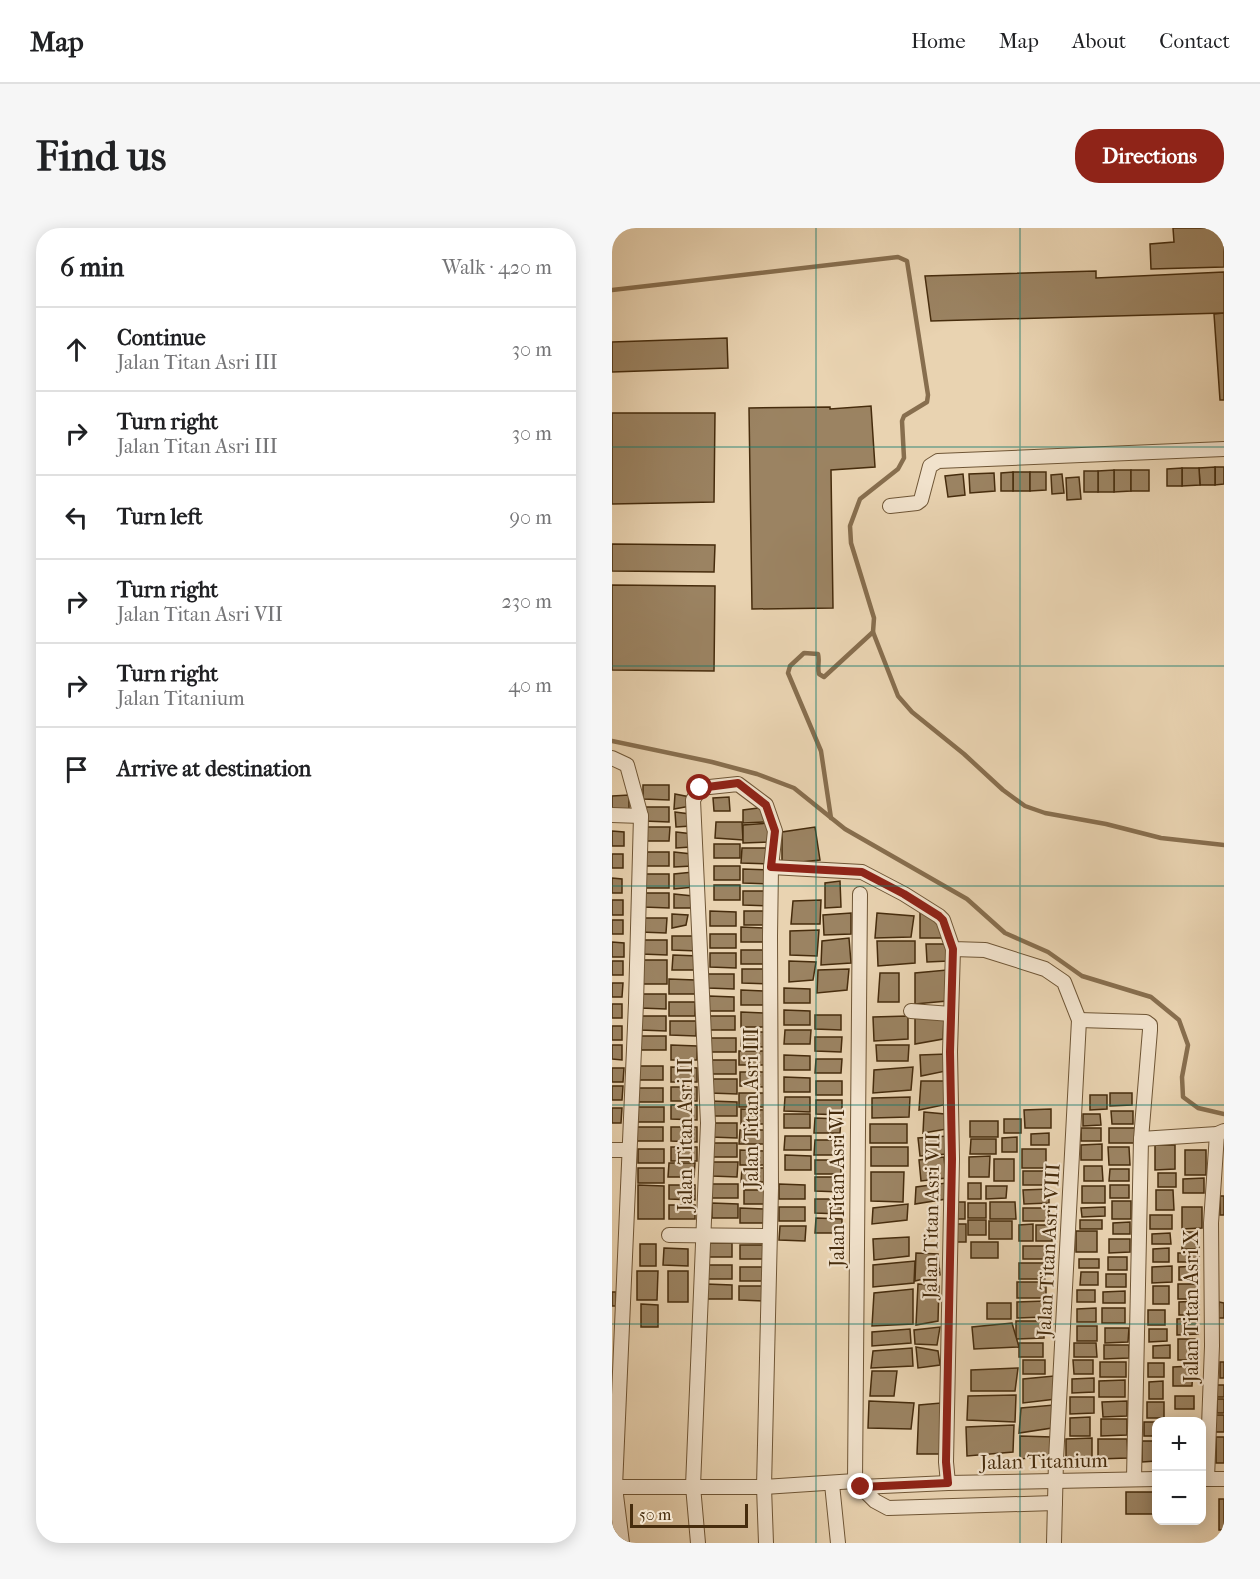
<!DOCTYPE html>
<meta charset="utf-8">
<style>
body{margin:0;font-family:"IM FELL French Canon",serif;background:#f6f6f6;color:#202124}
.controls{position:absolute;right:18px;bottom:18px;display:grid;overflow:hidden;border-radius:12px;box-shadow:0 3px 15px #0003}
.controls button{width:54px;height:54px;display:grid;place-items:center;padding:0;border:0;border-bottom:2px solid #e0e0e0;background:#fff;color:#202124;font:30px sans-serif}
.scale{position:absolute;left:18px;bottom:15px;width:118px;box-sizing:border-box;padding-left:6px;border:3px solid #462c0d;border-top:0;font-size:16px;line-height:21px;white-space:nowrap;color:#462c0d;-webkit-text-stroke:4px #f1e2cc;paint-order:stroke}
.stop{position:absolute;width:18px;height:18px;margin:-14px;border:4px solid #8f2418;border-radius:50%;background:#fff}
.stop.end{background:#8f2418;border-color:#fff;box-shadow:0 2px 6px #0008}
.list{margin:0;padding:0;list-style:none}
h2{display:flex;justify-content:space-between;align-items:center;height:78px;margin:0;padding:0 24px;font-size:26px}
h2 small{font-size:20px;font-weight:400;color:#757577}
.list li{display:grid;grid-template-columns:39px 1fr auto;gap:18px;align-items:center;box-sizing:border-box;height:84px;padding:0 24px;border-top:2px solid #e0e0e0}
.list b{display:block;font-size:22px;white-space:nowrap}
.list p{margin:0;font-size:20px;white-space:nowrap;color:#757577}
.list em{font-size:20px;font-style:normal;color:#757577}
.icon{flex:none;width:33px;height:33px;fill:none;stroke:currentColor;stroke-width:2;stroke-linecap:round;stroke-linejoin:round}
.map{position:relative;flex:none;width:612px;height:1315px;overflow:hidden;border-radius:24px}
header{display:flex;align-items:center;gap:36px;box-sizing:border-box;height:84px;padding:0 30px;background:#fff;border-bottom:2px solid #e0e0e0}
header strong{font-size:28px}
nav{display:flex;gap:33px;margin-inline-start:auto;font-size:21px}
.intro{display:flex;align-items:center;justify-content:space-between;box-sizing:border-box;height:144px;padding:0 36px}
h1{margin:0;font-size:42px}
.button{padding:15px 27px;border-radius:24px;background:#8f2418;color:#fff;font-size:21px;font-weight:700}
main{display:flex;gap:36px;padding:0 36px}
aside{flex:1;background:#fff;border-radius:24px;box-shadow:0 3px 15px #0003}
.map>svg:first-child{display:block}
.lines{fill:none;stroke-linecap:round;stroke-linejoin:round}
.stream{stroke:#876e4e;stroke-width:4.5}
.building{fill:#9b8362;stroke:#462c0d;stroke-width:1.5}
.minor-casing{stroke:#6f5636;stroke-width:16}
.minor{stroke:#f1e2cc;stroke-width:14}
.route{stroke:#8f2418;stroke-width:8}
.grid{fill:none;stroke:#0f766e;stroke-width:1.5;stroke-opacity:0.55}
.labels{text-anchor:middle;stroke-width:4.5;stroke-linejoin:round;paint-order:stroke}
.street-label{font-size:20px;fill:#462c0d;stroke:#f1e2cc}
</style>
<header>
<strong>Map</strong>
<nav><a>Home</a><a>Map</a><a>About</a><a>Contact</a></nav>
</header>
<div class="intro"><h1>Find us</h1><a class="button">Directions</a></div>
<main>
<aside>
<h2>6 min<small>Walk · 420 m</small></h2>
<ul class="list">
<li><svg class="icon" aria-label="ahead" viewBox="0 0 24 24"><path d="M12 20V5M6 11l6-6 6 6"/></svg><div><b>Continue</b><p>Jalan Titan Asri III</p></div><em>30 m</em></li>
<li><svg class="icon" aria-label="right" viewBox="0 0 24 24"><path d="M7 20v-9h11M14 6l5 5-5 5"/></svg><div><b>Turn right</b><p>Jalan Titan Asri III</p></div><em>30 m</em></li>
<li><svg class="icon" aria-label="left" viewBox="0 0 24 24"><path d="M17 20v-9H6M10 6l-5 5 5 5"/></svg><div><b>Turn left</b></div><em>90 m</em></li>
<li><svg class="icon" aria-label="right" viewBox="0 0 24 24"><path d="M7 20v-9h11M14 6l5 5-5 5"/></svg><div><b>Turn right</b><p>Jalan Titan Asri VII</p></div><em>230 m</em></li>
<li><svg class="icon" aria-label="right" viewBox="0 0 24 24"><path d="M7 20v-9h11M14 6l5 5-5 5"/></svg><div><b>Turn right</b><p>Jalan Titanium</p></div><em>40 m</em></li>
<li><svg class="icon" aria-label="arrive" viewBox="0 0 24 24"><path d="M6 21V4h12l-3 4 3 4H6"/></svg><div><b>Arrive at destination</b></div></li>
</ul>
</aside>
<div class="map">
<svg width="612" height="1315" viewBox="0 0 612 1315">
<rect width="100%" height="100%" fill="#e9d3b1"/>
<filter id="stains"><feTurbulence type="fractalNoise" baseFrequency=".00333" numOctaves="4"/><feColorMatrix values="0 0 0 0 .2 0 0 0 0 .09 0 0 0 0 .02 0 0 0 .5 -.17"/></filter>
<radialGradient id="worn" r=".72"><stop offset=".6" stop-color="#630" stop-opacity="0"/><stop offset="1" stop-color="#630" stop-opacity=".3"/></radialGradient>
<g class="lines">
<g class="stream">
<path d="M0,62l286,-33 9,4 21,134 -1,7 -23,14 -2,5 2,37 -6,11 -38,30 -10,27 1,17 23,75 -1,14 -49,45 -5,-3c-2,-8 1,-13 -1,-20l-14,-1 -14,13 -2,7 33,78 10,67"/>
<path d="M261,404l25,64 14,16 52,42 39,36 22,16 20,7 61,11 55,14 63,7"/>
<path d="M0,513l100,21 45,12 37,14 51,41 122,70 38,34 43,19 34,24 69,21 28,23 9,25 -6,32 1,20 15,11 26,6"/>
</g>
</g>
<g class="building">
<path d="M561,0h51v39l-73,2 -1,-25 24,-2z"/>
<path d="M484,43v7l128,-6v41l-293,8 -6,-45z"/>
<path d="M612,85v87h-4l-6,-86z"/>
<path d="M115,110l1,30 -116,4v-30z"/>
<path d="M259,178l4,61 -44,3 2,138 -81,1 -3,-201 81,-1v2z"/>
<path d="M0,185h103l-1,89 -102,2z"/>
<path d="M603,239h9v17l-9,1z"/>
<path d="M603,239v18h-15l-1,-17z"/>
<path d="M570,240h17l1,17 -18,1z"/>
<path d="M570,240v18h-15v-17z"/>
<path d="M502,242h17v21l-17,1z"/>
<path d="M502,242v22h-16v-21z"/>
<rect x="519" y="242" width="18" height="21"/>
<rect x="472" y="243" width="14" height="21"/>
<rect x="401" y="244" width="17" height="19"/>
<path d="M401,244v19h-12v-18z"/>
<path d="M418,244h16v18l-16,1z"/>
<path d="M382,245l1,18 -25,2 -1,-19z"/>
<path d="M351,246l2,21 -17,2 -3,-21z"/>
<path d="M450,246l2,19 -12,1 -1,-19z"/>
<path d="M467,249l2,22 -14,1 -1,-22z"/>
<path d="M0,316l103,1 -1,27 -102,-1z"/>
<path d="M0,357l103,1 -1,85 -102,-1z"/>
<path d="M31,557h26v15l-26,-1z"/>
<path d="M63,566l15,3 1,9 -17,3z"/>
<path d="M17,567v14h-17v-13z"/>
<path d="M117,569l1,14h-16l-1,-13z"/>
<path d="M31,579h26v15l-26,-1z"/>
<path d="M153,579l1,15 -23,1v-13z"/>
<path d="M63,584l15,2 1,12 -15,1z"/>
<path d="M104,594h26l1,18 -28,-2z"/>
<path d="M158,595l2,19 -29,1v-18z"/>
<path d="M32,599h26l-1,14h-26z"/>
<path d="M203,599l5,33 -38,4v-32z"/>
<path d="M0,603l12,1v14h-12z"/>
<path d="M64,604l17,2 -2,13 -15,1z"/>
<rect x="102" y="616" width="26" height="14"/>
<path d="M130,620h31l-3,16 -29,-1z"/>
<rect x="31" y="624" width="26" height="14"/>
<path d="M62,624l18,2v12l-18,1z"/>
<rect x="0" y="626" width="11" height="14"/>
<rect x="102" y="638" width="26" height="14"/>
<path d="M131,641l26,1v14l-26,-1z"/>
<path d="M81,644l1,15 -20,2v-15z"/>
<rect x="31" y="646" width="26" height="14"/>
<path d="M0,650l10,1v14h-10z"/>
<path d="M228,653l1,26 -16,1v-25z"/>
<rect x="102" y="657" width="26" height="15"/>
<path d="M131,663h26v15l-26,-1z"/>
<path d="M31,665h26v15l-26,-1z"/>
<path d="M62,666l19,2v12h-19z"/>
<rect x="0" y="672" width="11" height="15"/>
<path d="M209,672l-1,24h-29l2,-23z"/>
<path d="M98,683l26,1v14h-26z"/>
<rect x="132" y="683" width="26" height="14"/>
<path d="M308,684l20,11 6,15h-26z"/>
<path d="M239,685v21l-27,1 -1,-20z"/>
<path d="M265,685l37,3 -3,21 -36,1z"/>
<path d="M60,686l16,1 -2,10 -14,3z"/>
<path d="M29,690h26l-1,15 -26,-1z"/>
<rect x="0" y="692" width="11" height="14"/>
<path d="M129,699l26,1v14h-26z"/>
<path d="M207,702l-2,26 -27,-1v-24z"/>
<rect x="98" y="706" width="26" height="14"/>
<path d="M60,708h26v15l-26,-1z"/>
<path d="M237,710l2,25 -30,2 1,-24z"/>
<path d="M29,712h26v15l-26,-1z"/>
<path d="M265,713h38v22l-37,3z"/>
<path d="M0,714l12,1v14h-12z"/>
<path d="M314,716h24l-1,17 -22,1z"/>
<path d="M129,722h27l-1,14h-26z"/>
<path d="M98,725h26v15l-26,-1z"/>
<path d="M61,727l26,1v14h-27z"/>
<rect x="29" y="732" width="26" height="24"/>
<rect x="0" y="733" width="11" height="14"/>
<path d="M177,733l27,1 -3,18 -24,2z"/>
<path d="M130,741h26v15l-26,-1z"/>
<path d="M237,741l-2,21 -30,3 1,-23z"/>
<path d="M335,742v31l-32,3v-31z"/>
<path d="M268,745h19v29h-21z"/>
<path d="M96,746h26v15l-26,-1z"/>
<path d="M57,751l26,1v14h-26z"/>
<path d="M0,755h11l-1,14h-10z"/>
<path d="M172,760l26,1v14h-26z"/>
<path d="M129,762l26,1v14h-26z"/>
<path d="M28,766h26v15l-26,-1z"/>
<path d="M97,768l25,1v14h-26z"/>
<rect x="57" y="774" width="26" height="14"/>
<rect x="0" y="776" width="10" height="14"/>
<path d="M172,782l26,1v14h-26z"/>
<path d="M129,784l26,1v14h-26z"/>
<path d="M203,787h26v15l-26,-1z"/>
<path d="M28,788h26v15l-26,-1z"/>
<rect x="97" y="788" width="26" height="14"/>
<path d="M296,788v23l-34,2 -1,-24z"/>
<path d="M303,789l29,2 -1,20 -28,5z"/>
<path d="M58,793h26v15l-26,-1z"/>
<rect x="0" y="798" width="10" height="14"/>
<path d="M173,802h26l-1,14h-26z"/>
<path d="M130,804h26l-1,15 -26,-1z"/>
<rect x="28" y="808" width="26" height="14"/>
<path d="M203,809h27l-1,15 -26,-1z"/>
<rect x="98" y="810" width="26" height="14"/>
<path d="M0,817h10v15l-10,-1z"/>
<path d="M59,817l26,1v14h-26z"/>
<path d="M264,817h33l-1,16h-31z"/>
<rect x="127" y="823" width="26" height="14"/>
<path d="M335,826l-1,17 -25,5 -1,-21z"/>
<path d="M172,827l26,1v14h-26z"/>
<path d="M204,831h26l-1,14h-26z"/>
<rect x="98" y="832" width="26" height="14"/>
<rect x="25" y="838" width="26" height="14"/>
<path d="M59,839l26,1v14h-26z"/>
<path d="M301,839l-2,23 -38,3 1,-23z"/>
<path d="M0,840h12l-1,14h-11z"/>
<path d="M128,844h26v15l-26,-1z"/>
<path d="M172,849l26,1v14h-26z"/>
<path d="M99,851h26v15l-27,-1z"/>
<rect x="204" y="853" width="26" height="14"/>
<path d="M309,853h25l2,23 -29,6z"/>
<path d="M0,858h11l-1,14h-10z"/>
<rect x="59" y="859" width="26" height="14"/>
<rect x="25" y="860" width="26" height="14"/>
<rect x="127" y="865" width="26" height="14"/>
<path d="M498,865h22v12l-22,1z"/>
<path d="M478,867h17v14l-17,1z"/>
<path d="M173,869h25v15l-26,-1z"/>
<path d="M298,869l-1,20 -37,1v-20z"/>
<path d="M204,872h26v15l-26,-1z"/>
<path d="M99,873l26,1v14h-27z"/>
<path d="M59,877h26v15l-26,-1z"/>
<path d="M26,879h26v15h-27z"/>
<path d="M0,880h10l-1,15h-9z"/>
<path d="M129,881l26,1v14h-26z"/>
<path d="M439,881v19h-26l-1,-18z"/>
<path d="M499,883h22v13h-21z"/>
<path d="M312,884l21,2 2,15 -24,4z"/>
<rect x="172" y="886" width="26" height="14"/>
<path d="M471,886h17l1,11 -18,1z"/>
<path d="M203,890l26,1 -1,14h-26z"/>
<rect x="392" y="891" width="17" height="14"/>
<rect x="358" y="893" width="28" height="16"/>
<path d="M99,895h26v15l-26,-1z"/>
<rect x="258" y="896" width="37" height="19"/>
<rect x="25" y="899" width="26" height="14"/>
<path d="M59,899h26v15l-26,-1z"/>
<rect x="469" y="900" width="20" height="13"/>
<rect x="497" y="900" width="26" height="15"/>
<path d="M128,902h26l-1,14h-26z"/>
<path d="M437,905v12h-18v-11z"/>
<path d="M173,908h26v14h-27z"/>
<path d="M336,908v18l-28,2 -2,-18z"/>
<path d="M405,909v15h-15v-14z"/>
<path d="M359,911h25v15h-26z"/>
<path d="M203,912h26l-1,15h-26z"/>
<rect x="99" y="915" width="26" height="14"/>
<path d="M490,916v16h-21v-15z"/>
<path d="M543,917h20v24l-20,1z"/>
<rect x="59" y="919" width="26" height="14"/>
<rect x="259" y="919" width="37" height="19"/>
<path d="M496,919h21l1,18h-21z"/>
<rect x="26" y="921" width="26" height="14"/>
<rect x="410" y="921" width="24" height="19"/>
<path d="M128,922l26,1v14h-26z"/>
<rect x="573" y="922" width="21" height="25"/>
<path d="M173,927l26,1v14h-26z"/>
<path d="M378,928l-1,21h-20v-20z"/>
<path d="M332,929l2,21 -25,3 -2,-21z"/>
<rect x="382" y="931" width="20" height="22"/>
<rect x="203" y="932" width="26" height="14"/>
<path d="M100,934h26l-1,15 -25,-1z"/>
<path d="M57,935h26l-1,14h-26z"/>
<path d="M472,938h18l1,15h-19z"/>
<rect x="26" y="940" width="26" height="15"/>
<path d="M130,940h26l-1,14h-26z"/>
<path d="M498,941h19v12h-20z"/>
<rect x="411" y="943" width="23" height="14"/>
<path d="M259,944h33l-1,30 -32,-1z"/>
<rect x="546" y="945" width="18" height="14"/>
<path d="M203,949h26v15l-26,-1z"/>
<path d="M592,950v15h-21v-14z"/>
<path d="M334,955v16l-31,5 1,-17z"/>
<rect x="356" y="955" width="13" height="16"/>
<rect x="100" y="956" width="26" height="14"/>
<path d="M167,956l26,1v14h-26z"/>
<path d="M26,957l26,1v33h-26z"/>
<path d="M57,957h26v15l-26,-1z"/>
<rect x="498" y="957" width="19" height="13"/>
<path d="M374,958h21l-1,12 -20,1z"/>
<rect x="470" y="958" width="23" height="17"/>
<path d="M437,961v14l-25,1 -1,-14z"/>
<rect x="132" y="962" width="26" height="14"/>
<path d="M544,962h17l1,20h-18z"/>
<rect x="608" y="968" width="4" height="19"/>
<path d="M203,971h26v15l-26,-1z"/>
<rect x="500" y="973" width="19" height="18"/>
<path d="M342,974h11v17h-12z"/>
<path d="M378,974h25l1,17h-26z"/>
<path d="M100,975l26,1v14h-26z"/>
<rect x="356" y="975" width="18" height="15"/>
<path d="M296,976l-1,16 -35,4 1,-16z"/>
<rect x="57" y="977" width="26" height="14"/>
<rect x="167" y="979" width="26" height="14"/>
<path d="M493,979v9l-23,1 -1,-9z"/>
<path d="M570,979h20v21l-20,1z"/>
<path d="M128,980l26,1v14h-26z"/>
<path d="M411,980h28l1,13h-29z"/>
<rect x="538" y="987" width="22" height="14"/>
<path d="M204,990l26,1v14h-27z"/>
<rect x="356" y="992" width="18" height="15"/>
<rect x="468" y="992" width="22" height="9"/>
<rect x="377" y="993" width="23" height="18"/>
<path d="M518,994v12h-17v-11z"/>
<rect x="341" y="996" width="13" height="18"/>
<path d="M421,996v17h-14v-16z"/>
<rect x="424" y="997" width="16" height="16"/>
<path d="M168,998h26l-1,15 -26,-1z"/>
<rect x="464" y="1003" width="21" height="21"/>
<rect x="570" y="1004" width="17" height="17"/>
<path d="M558,1005l1,11h-19v-10z"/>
<path d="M297,1009v19l-35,4 -1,-21z"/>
<path d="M497,1011h21v13l-21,1z"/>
<rect x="359" y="1014" width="27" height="16"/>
<path d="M94,1015h26v14h-27z"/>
<rect x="28" y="1016" width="16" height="22"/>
<rect x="128" y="1017" width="26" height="14"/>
<rect x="411" y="1018" width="27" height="13"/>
<path d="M52,1020l24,1v17l-25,-1z"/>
<path d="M557,1020v14h-16v-13z"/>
<path d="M304,1025l22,1 2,21 -25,6z"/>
<rect x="566" y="1025" width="21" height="9"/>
<rect x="496" y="1029" width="19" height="13"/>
<rect x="467" y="1031" width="20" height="9"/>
<path d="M303,1033l-1,22 -41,4v-22z"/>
<rect x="407" y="1035" width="26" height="16"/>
<rect x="94" y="1037" width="26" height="14"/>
<path d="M560,1038v16l-20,1v-16z"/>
<path d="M587,1038v14h-20v-13z"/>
<rect x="128" y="1039" width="26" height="14"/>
<path d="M25,1043h21l-1,29h-20z"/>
<rect x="56" y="1043" width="20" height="31"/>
<path d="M469,1044h17v13h-18z"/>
<rect x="494" y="1046" width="20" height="13"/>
<rect x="405" y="1054" width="29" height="16"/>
<path d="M94,1056l26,1v14h-26z"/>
<path d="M306,1056l21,2 -1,35 -22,4z"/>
<rect x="566" y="1056" width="20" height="15"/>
<path d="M127,1058h26v15l-26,-1z"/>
<rect x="541" y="1058" width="16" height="18"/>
<path d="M301,1061v35l-41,2 2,-33z"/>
<rect x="465" y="1062" width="18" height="12"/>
<path d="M513,1063v12h-22v-11z"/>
<rect x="0" y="1064" width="4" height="14"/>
<path d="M433,1073v16l-28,1v-16z"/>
<path d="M587,1073v14h-20v-13z"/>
<path d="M607,1074l5,1v15h-6z"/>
<rect x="375" y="1075" width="24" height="16"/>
<path d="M29,1076l17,1v22h-17z"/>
<path d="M484,1080v14h-19v-13z"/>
<rect x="490" y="1080" width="23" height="15"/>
<rect x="536" y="1082" width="17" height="15"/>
<path d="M586,1090v16l-21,1v-16z"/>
<path d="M404,1093h28v17l-28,1z"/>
<path d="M400,1095l7,24 -45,2 -2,-22z"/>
<rect x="465" y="1098" width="20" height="15"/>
<path d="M328,1099l-3,18 -22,-1 -1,-14z"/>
<path d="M493,1100h24l-1,14 -23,1z"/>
<path d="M298,1101l1,14 -39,3v-14z"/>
<path d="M537,1101h18v12l-18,1z"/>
<rect x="566" y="1111" width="20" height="21"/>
<rect x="407" y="1115" width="24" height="14"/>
<path d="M462,1115h22l1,14h-23z"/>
<path d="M492,1117h25v13l-25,1z"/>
<path d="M558,1117v13h-17v-12z"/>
<path d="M304,1119l22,4 2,14 -22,3z"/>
<path d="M300,1120l1,18 -42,2 2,-17z"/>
<rect x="411" y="1132" width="22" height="14"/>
<path d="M461,1132h20v14h-19z"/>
<rect x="488" y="1134" width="26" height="15"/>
<rect x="608" y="1134" width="4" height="16"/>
<rect x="536" y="1135" width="16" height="14"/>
<path d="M581,1138l-1,20h-19v-19z"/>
<path d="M406,1140l-3,23h-44v-21z"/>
<path d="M260,1143h25l-3,25h-24z"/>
<path d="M442,1148l2,23 -33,4v-24z"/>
<path d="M482,1150v14l-22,1v-14z"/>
<path d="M513,1152v17h-26v-16z"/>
<path d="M551,1153v18h-14v-17z"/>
<rect x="600" y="1157" width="12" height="12"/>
<path d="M404,1167l-1,27 -48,-2 1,-24z"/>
<rect x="563" y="1168" width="19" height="13"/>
<path d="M458,1169h24v16l-24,1z"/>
<rect x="605" y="1171" width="7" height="14"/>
<path d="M257,1173l45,2 -3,26 -43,-1z"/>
<path d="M515,1173v15l-24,1 -1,-15z"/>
<rect x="535" y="1174" width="17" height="16"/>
<path d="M329,1175v51h-24l2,-49z"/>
<path d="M442,1177l-2,23 -33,5 2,-25z"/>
<rect x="602" y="1187" width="10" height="17"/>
<path d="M478,1189v19h-20v-18z"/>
<rect x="562" y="1190" width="19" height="4"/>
<path d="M489,1191h26v16l-26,1z"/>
<rect x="532" y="1194" width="12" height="14"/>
<path d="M402,1197l-1,27 -46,4 -1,-29z"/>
<path d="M408,1208l32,1 -2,19 -30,3z"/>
<rect x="604" y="1209" width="8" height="26"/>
<path d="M480,1210v20h-26v-19z"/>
<path d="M486,1211h29l1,19 -30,1z"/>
<path d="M530,1213h14v20l-14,1z"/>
<rect x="514" y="1264" width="30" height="22"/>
<rect x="607" y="1271" width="5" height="31"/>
</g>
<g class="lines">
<g class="minor-casing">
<g id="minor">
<path d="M278,278l27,-3 4,-3 9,-34 8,-5 286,-12"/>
<path d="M0,530l15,7 14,51 -5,187 -21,484 7,56"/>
<path d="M0,587l29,1"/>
<path d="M159,639l91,5 42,22 35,22 4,4 10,29 32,1 60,19 19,13 15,38 -23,440 -2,83"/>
<path d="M299,783l40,3"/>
<path d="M467,792l67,2 4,3v5l-9,109 -7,340"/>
<path d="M529,911l76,-5 7,-3"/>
<path d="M0,922h17"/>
<path d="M57,1007l99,1"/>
<path d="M590,1251h22"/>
<path d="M595,1251l5,-133 -1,-123 6,-89"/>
<path d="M243,1253l5,-587"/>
<path d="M336,1255l-2,-21 6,-303 -2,-107 3,-103"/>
<path d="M220,1256l6,59"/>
<path d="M0,1259h152l91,-6 20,20 13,7 167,-5"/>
<path d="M249,1259l87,-4 208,-4"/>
<path d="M86,1315l-5,-57 15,-363 -15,-323 7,-12 38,-4 28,21 9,26 -4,36 -1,69 1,252 -7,299 2,56"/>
</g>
</g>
<use href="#minor" class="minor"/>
</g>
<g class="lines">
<path class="route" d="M88,560l38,-5 28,22 9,26 -4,36 91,5 42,22 35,22 4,4 10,29 -3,103 2,107 -6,303 2,21 -87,4"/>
</g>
<path class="grid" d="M204,0v1315M408,0v1315M0,219h612M0,438h612M0,658h612M0,877h612M0,1096h612"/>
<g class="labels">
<g class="street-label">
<text transform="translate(139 880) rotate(-90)" y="7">Jalan Titan Asri III</text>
<text transform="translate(73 907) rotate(-90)" y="7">Jalan Titan Asri II</text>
<text transform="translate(225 960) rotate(-90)" y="7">Jalan Titan Asri VI</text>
<text transform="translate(319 988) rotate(-89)" y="7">Jalan Titan Asri VII</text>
<text transform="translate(436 1022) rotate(-87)" y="7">Jalan Titan Asri VIII</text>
<text transform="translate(579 1078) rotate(-90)" y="7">Jalan Titan Asri X</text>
<text transform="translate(432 1233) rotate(-1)" y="7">Jalan Titanium</text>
</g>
</g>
<rect width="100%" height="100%" filter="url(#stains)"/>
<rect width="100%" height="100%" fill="url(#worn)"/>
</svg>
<div class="controls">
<button>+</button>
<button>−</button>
</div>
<div class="scale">50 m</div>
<div class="stop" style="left:88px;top:560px"></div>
<div class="stop end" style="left:249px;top:1259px"></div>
</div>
</main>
